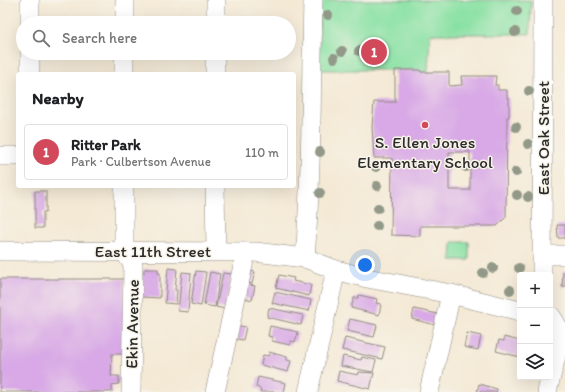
<!DOCTYPE html>
<meta charset="utf-8">
<style>
body{margin:0;font-family:Itim,sans-serif;background:#f2f2f2;color:#202124}
.controls{position:absolute;right:12px;bottom:12px;display:grid;overflow:hidden;border-radius:4px;box-shadow:0 4px 16px #0002}
.controls button{width:36px;height:36px;display:grid;place-items:center;padding:0;border:0;border-bottom:1px solid #e0e0e0;background:#fff;color:#202124;font:20px sans-serif}
.you{position:absolute;left:365px;top:265px;width:14px;height:14px;margin:-10px;border:3px solid #fff;border-radius:50%;background:#1a73e8;box-shadow:0 0 0 6px #1a73e833}
.badge{display:grid;place-items:center;width:26px;height:26px;border-radius:50%;background:#d1495b;color:#fff;font-size:13px;font-weight:700}
.pin{position:absolute;translate:-50% -50%;border:2px solid #fff;box-shadow:0 1px 4px #0006}
.list{margin:0;padding:0;list-style:none}
h2{display:flex;justify-content:space-between;align-items:center;height:52px;margin:0;padding:0 16px;font-size:17px}
h2 small{font-size:13px;font-weight:400;color:#757577}
.list li{display:grid;grid-template-columns:26px 1fr auto;gap:12px;align-items:center;box-sizing:border-box;height:56px;margin:0 8px 8px;padding:0 8px;border:1px solid #e0e0e0;border-radius:4px}
.list b{display:block;font-size:15px;white-space:nowrap}
.list p{margin:0;font-size:13px;white-space:nowrap;color:#757577}
.list em{font-size:13px;font-style:normal;color:#757577}
.icon{flex:none;width:22px;height:22px;fill:none;stroke:currentColor;stroke-width:2;stroke-linecap:round;stroke-linejoin:round}
.map{position:relative;flex:none;width:565px;height:392px;overflow:hidden}
.search{position:absolute;background:#fff;box-shadow:0 4px 16px #0002;left:16px;top:16px;width:280px;height:44px;display:flex;align-items:center;gap:10px;box-sizing:border-box;padding:0 14px;border-radius:22px;color:#757577;font-size:15px}
.panel{position:absolute;background:#fff;box-shadow:0 4px 16px #0002;left:16px;top:72px;width:280px;height:116px;border-radius:4px}
.map>svg:first-child{display:block}
.green{fill:#89e1a4;stroke:#5a8668}
.building{fill:#d8a9e6;fill-rule:evenodd}
.lines{fill:none;stroke-linecap:round;stroke-linejoin:round}
.minor-casing{stroke:#908a80;stroke-width:20}
.minor{stroke:#fff;stroke-width:19}
.tree{fill:#929988}
.poi-dot{fill:#d1495b;stroke:#f7f3e8;stroke-width:1.5}
.labels{text-anchor:middle;stroke-width:3;stroke-linejoin:round;paint-order:stroke}
.street-label{font-size:17px;fill:#2b2b2b;stroke:#f7f3e8}
.poi-label{font-size:17px;fill:#2b2b2b;stroke:#f7f3e8}
</style>
<div class="map">
<svg width="565" height="392" viewBox="0 0 565 392">
<rect width="100%" height="100%" fill="#f7f3e8"/>
<filter id="ink" filterUnits="userSpaceOnUse"><feTurbulence type="fractalNoise" baseFrequency=".025" numOctaves="2"/><feDisplacementMap in="SourceGraphic" scale="8" xChannelSelector="R" yChannelSelector="G"/><feConvolveMatrix kernelMatrix="1 2 1 2 8 2 1 2 1" color-interpolation-filters="sRGB"/></filter>
<filter id="wash" filterUnits="userSpaceOnUse"><feTurbulence type="fractalNoise" baseFrequency=".012" numOctaves="4" result="noise"/><feDisplacementMap in="SourceGraphic" scale="16" xChannelSelector="R" yChannelSelector="G"/><feGaussianBlur stdDeviation="0.9" result="paint"/><feColorMatrix in="noise" values="0 0 0 0 0 0 0 0 0 0 0 0 0 0 0 0 0 1.4 0 .05"/><feComposite in="paint" operator="in"/></filter>
<g filter="url(#wash)">
<rect width="100%" height="100%" fill="#f4e9d5"/>
<g class="green">
<path d="M320,0h211l-1,34h-100l-2,38h-7l-1,-2h-101z"/>
<path d="M452,242h17v18h-18z"/>
</g>
<g id="blocks">
<g class="building">
<path d="M395,70h25l1,2h28v14l13,-1 -1,-9h35l-1,9h3v5h9v8h2v19h-2l-1,100 -9,9h-77v10l-29,-1 1,-77h-18l-2,-31 2,-25h21zM449,152h21v38h-21z"/>
<path d="M35,191h11v21h-3v16h-8z"/>
<path d="M557,225h8v13h-7z"/>
<path d="M168,268l9,1 -2,21h2l-1,14 -11,-1z"/>
<path d="M144,269h14v4h2v25l-19,-1 1,-24h2z"/>
<path d="M246,270l9,2 -3,12 -9,-2z"/>
<path d="M196,271l10,1 -5,34 -10,-2z"/>
<path d="M182,272l9,1 -3,39 -10,-1z"/>
<path d="M210,272l10,2 -5,33 -11,-2z"/>
<path d="M563,272h2v15h-3z"/>
<path d="M223,273l9,1 -7,35 -9,-2z"/>
<path d="M279,275l15,3 -1,3 18,4 -2,11 -33,-8z"/>
<path d="M0,279h124v75h-12l-1,22h8v8l-7,1v7h-112z"/>
<path d="M244,284l11,2 -3,14 -12,-3z"/>
<path d="M275,292l36,8 -2,11 -37,-8z"/>
<path d="M359,295l18,4 -1,4 5,1 -2,11 -28,-7 3,-10h4z"/>
<path d="M269,308l34,7 -2,10 -34,-8z"/>
<path d="M414,309l24,5 -3,11 -23,-6z"/>
<path d="M350,319l27,6 -3,12 -27,-6z"/>
<path d="M235,325l11,2 -3,13 -12,-2z"/>
<path d="M270,326l28,6 -3,10 -4,-1 -1,4 -18,-4v-4l-4,-1z"/>
<path d="M467,333l14,3 -3,14 -14,-3z"/>
<path d="M504,337l16,4v16l-24,-6 3,-11 5,1z"/>
<path d="M345,338l40,9 -3,12 -40,-9z"/>
<path d="M269,352l18,5v3l4,1 -3,11 -27,-7 2,-10 5,1z"/>
<path d="M343,356l18,4 1,-3 14,3 -3,12 -32,-6z"/>
<path d="M339,371l19,4 1,-3 15,1 -4,16 -33,-8z"/>
<path d="M258,377l28,6 -2,9h-24l1,-3 -5,-2z"/>
<path d="M479,384l18,5 -1,3h-19z"/>
</g>
</g>
</g>
<g filter="url(#ink)">
<use href="#blocks" fill-opacity="0" stroke="#908a80" stroke-width="1"/>
<g class="lines">
<g class="minor-casing">
<g id="minor">
<path d="M30,23v-23"/>
<path d="M125,23v-23"/>
<path d="M216,23v-23"/>
<path d="M30,74v-21"/>
<path d="M124,74v-21"/>
<path d="M215,74v-21"/>
<path d="M0,156h18"/>
<path d="M124,186v65l9,13 -2,128"/>
<path d="M215,186l1,65"/>
<path d="M0,251l255,1 50,6 31,12 31,8 84,16 69,17"/>
<path d="M542,255h23"/>
<path d="M305,258c7,-86 6,-172 8,-258"/>
<path d="M542,275l1,-275"/>
<path d="M215,392l31,-140"/>
<path d="M308,392l28,-122"/>
<path d="M429,392l22,-98"/>
<path d="M547,392c3,-14 14,-48 12,-60 -1,-6 -5,-12 -9,-17"/>
</g>
</g>
<use href="#minor" class="minor"/>
</g>
<g class="tree">
<circle cx="517" cy="11" r="5"/>
<circle cx="328" cy="15" r="5"/>
<circle cx="515" cy="32" r="5"/>
<circle cx="342" cy="51" r="5"/>
<circle cx="359" cy="51" r="5"/>
<circle cx="334" cy="58" r="5"/>
<circle cx="529" cy="91" r="5"/>
<circle cx="516" cy="127" r="5"/>
<circle cx="528" cy="144" r="5"/>
<circle cx="320" cy="152" r="5"/>
<circle cx="376" cy="167" r="5"/>
<circle cx="466" cy="167" r="5"/>
<circle cx="516" cy="172" r="5"/>
<circle cx="377" cy="186" r="5"/>
<circle cx="320" cy="193" r="5"/>
<circle cx="517" cy="195" r="5"/>
<circle cx="528" cy="197" r="5"/>
<circle cx="378" cy="208" r="5"/>
<circle cx="377" cy="226" r="5"/>
<circle cx="493" cy="268" r="5"/>
<circle cx="519" cy="268" r="5"/>
<circle cx="483" cy="273" r="5"/>
<circle cx="510" cy="290" r="5"/>
</g>
</g>
<circle class="poi-dot" cx="425" cy="125" r="4"/>
<g class="labels">
<g class="street-label">
<text transform="translate(543 138) rotate(-90)" y="6">East Oak Street</text>
<text x="153" y="257">East 11th Street</text>
<text transform="translate(132 324) rotate(-89)" y="6">Ekin Avenue</text>
</g>
<g class="poi-label">
<text x="425" y="148">S. Ellen Jones<tspan x="425" dy="20">Elementary School</tspan></text>
</g>
</g>
</svg>
<div class="controls">
<button>+</button>
<button>−</button>
<button><svg class="icon" aria-label="layers" viewBox="0 0 24 24"><path d="M12 4l9 5-9 5-9-5zM3 14l9 5 9-5"/></svg></button>
</div>
<div class="you"></div>
<div class="pin badge" style="left:374px;top:52px">1</div>
<div class="search"><svg class="icon" aria-label="search" viewBox="0 0 24 24"><circle cx="10" cy="10" r="6"/><path d="M15 15l6 6"/></svg>Search here</div>
<section class="panel">
<h2>Nearby<small></small></h2>
<ul class="list">
<li><span class="badge">1</span><div><b>Ritter Park</b><p>Park · Culbertson Avenue</p></div><em>110 m</em></li>
</ul>
</section>
</div>
